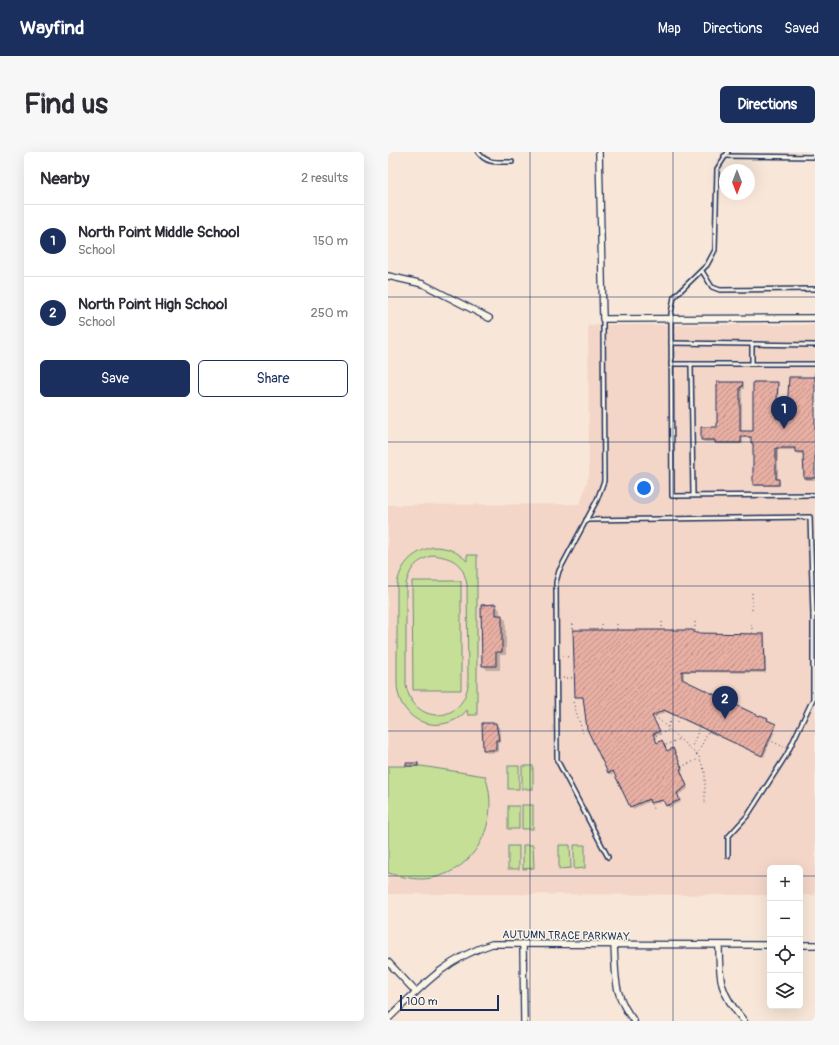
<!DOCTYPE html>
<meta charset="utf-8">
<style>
body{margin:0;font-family:Pangolin,sans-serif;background:#f7f7f7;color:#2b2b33}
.controls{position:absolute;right:12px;bottom:12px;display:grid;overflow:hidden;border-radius:6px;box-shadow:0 4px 16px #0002}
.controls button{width:36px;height:36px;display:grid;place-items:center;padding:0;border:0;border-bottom:1px solid #e1e1e2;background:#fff;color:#2b2b33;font:20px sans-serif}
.compass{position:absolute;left:331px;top:12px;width:36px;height:36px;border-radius:50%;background:#fff;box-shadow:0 4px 16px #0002;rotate:180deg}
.scale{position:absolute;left:12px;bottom:10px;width:99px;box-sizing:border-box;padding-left:4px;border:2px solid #1b2f5e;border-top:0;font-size:11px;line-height:14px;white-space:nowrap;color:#1b2f5e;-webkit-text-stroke:3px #fcf5e5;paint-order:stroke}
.you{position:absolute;left:256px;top:336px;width:14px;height:14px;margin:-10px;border:3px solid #fff;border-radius:50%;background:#1a73e8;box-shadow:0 0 0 6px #1a73e833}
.badge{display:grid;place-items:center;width:26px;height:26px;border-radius:50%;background:#1b2f5e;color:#fff;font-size:13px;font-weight:700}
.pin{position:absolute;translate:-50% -33px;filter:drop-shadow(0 1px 2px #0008)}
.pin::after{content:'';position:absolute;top:21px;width:14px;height:12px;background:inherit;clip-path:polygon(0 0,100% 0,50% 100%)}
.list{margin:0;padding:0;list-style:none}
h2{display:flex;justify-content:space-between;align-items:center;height:52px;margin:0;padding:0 16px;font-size:17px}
h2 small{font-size:13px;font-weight:400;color:#7c7c81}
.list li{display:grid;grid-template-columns:26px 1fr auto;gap:12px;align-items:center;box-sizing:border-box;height:72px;padding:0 16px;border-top:1px solid #e1e1e2}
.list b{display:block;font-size:15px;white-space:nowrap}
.list p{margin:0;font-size:13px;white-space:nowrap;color:#7c7c81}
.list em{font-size:13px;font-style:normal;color:#7c7c81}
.actions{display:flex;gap:8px;padding:12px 16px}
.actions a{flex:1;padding:9px 0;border:1px solid #1b2f5e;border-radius:6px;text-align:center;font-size:14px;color:#1b2f5e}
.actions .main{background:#1b2f5e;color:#fff}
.icon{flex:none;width:22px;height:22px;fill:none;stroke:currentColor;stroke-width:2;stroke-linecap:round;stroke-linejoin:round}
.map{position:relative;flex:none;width:427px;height:869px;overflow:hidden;border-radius:6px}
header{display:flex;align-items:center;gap:24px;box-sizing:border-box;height:56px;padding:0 20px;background:#1b2f5e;color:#fff}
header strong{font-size:19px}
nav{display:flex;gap:22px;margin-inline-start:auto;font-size:14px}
.intro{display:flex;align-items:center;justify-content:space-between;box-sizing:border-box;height:96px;padding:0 24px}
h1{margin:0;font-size:28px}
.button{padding:10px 18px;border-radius:6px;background:#1b2f5e;color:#fff;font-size:14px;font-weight:700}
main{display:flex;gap:24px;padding:0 24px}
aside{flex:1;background:#fff;border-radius:6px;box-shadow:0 4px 16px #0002}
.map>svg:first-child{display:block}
.built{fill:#f3d6c8}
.garden{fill:#c5df96;stroke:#70877a;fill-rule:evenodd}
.shadow{fill:#0003}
.building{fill:url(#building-hatch);stroke:#1b2f5e}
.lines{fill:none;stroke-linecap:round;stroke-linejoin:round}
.service-casing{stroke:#1b2f5e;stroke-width:6}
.minor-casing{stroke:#1b2f5e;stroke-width:8}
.path{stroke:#1b2f5e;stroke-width:1;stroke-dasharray:1 3;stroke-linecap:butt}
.service{stroke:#fcf5e5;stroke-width:3}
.minor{stroke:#fcf5e5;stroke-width:5.5}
.grid{fill:none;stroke:#1b2f5e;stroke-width:1;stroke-opacity:0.55}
.labels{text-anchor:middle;stroke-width:3;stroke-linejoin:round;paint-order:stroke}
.street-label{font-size:11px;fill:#1b2f5e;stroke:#fcf5e5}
</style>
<header>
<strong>Wayfind</strong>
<nav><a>Map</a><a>Directions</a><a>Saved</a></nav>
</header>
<div class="intro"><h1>Find us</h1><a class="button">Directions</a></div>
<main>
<aside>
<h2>Nearby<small>2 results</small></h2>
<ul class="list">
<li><span class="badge">1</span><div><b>North Point Middle School</b><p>School</p></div><em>150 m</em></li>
<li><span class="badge">2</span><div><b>North Point High School</b><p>School</p></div><em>250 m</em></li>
</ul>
<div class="actions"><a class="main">Save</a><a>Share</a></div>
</aside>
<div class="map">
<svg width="427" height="869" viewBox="0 0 427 869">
<defs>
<pattern id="building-hatch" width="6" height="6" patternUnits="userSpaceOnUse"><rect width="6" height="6" fill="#e8afa3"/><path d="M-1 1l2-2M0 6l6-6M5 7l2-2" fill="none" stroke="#bb8f88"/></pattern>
</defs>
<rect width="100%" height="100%" fill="#f8e7d8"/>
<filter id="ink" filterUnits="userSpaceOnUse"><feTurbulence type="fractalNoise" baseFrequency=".025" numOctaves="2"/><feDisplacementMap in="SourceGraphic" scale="8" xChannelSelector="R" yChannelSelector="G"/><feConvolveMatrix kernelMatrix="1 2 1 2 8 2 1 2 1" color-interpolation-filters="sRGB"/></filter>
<g filter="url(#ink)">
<path class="built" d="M200,173h227v570h-15v-27h-30v27l-382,-1v-389l192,-1 9,-29z"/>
<g class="garden">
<path d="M45,395c15,0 23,4 34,14v-6h10v160h-9l-1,-5c-14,18 -45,20 -60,1 -7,-8 -9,-16 -10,-26v-101c4,-21 16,-32 36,-37zM45,403c21,3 30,8 34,30l1,100c-6,40 -55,40 -62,0v-101c5,-18 10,-22 27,-29z"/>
<path d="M24,429h49v109h-48z"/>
<path d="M0,614h33l64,10c17,46 -11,101 -63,103 -12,0 -23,-3 -34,-6z"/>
<rect x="120" y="614" width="11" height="23"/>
<rect x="134" y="614" width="11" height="23"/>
<rect x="134" y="653" width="11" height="24"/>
<rect x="120" y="654" width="11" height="23"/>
<path d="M135,693h10l1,23 -11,1z"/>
<path d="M171,693h11l1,23 -12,1z"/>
<path d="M186,693h11v23l-11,1z"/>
<rect x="120" y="694" width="11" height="23"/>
</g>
<g class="shadow">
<path d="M427,226v102h-9l-1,-2 -1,-24h-6l-2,-4h-18v30l2,2v4h-24l-2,-1v-40l-2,-7h-9v6h-25l-2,-2h-12l-2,-2 16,-12 24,-45 2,2v4h-2v43h12l23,-49 2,2 -2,34h13l-2,-6z"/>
<path d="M108,453l4,5v6l6,4v35h-6v15h-13l-4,-5z"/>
<path d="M305,479l2,3 68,1 2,2 1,36 -82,-1v9l76,36 7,2 10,7 -13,31 -98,-45 -13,6 8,15 -7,3 3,7 10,9 6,-3 2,2 8,19 -2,2 7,17 -10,6 3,7 -12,6 -4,-7 -12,3 -3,-3 -17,8 -18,-36 -4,2 -2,-2 -21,-44 -4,-31 -8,-2z"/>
<path d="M108,572l3,3 2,16h-3v9l-11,1 -3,-3z"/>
</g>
<g class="building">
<path d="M427,221v105h-11l-1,-26h-8v-4h-19v31h3v6h-26v-42h-2v-6h-10v6h-26v-3h-14v-13h16v-45h26l-1,5h-2v44h13v-49h25l-2,36h13v-4h-2l2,-37h26z"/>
<path d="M108,452v11h6v37h-6v14h-14l-1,-61z"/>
<path d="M185,478h120l2,3 69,1 1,37h-83v8l77,37 1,-1 8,3 -1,2 9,4 -14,32 -98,-46 -12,6 8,15 -7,3 4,9 5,-3 5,11 6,-3 9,20 -2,1 7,17 -10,7 3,7 -14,6 -3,-6 -13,3 -1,-4 -19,8 -17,-36 -5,2 -21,-44 -4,-32h-8z"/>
<path d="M94,571h14l3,17h-3v10h-13z"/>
<rect x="18" y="611" width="12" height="3"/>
</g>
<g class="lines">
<g class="service-casing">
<g id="service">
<path d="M90,0c8,12 20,10 34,10"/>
<path d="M340,0l-11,17 -2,81 -8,15 -33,32 -3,16 1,183 143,-1"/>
<path d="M336,4l91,1"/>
<path d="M314,119l10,16 8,3 95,-1"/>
<path d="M215,167l1,162 -7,19 -38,71 -3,11 1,178 51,97"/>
<path d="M283,191l144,2"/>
<path d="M364,192v20"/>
<path d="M283,212h144"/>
<path d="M303,212l2,130"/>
<path d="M198,368l224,-3 3,98"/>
<path d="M340,704v-19l20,-22 39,-61 26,-55v-84h2"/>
</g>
</g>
<g class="minor-casing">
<g id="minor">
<path d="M211,0l4,167 212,-1"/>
<path d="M0,124l35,8 66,34"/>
<path d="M135,792l1,77"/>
<path d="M226,793c2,32 -1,50 20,76"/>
<path d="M331,793c0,36 1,48 25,76"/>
<path d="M412,793h15"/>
<path d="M0,810l28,30"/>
<path d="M0,867c33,-32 59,-61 104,-75l278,1"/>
</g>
</g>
<g class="path">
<path d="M364,441v20"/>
<path d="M274,470v5"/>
<path d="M307,470v12"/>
<path d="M185,477v-6"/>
<path d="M213,477v-6"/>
<path d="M229,477v-6"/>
<path d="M364,481v-11"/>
<path d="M175,504l6,1"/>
<path d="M175,526h10"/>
<path d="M185,550l10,31"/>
<path d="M267,564l44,41 6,15v32"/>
<path d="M280,575l3,-9 9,5"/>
<path d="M268,584l13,-6"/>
<path d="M381,588l15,7"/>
<path d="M278,593l13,-6"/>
<path d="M303,597l8,-20"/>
<path d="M309,603l11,-23"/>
<path d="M293,615l18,-8"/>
<path d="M263,652l3,7"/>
</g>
<use href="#service" class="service"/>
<use href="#minor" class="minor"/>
</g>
</g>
<path class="grid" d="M142,0v869M285,0v869M0,145h427M0,290h427M0,434h427M0,579h427M0,724h382M412,724h15"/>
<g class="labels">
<g class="street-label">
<text transform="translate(178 783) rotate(1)" y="4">AUTUMN TRACE PARKWAY</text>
</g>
</g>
</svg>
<div class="controls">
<button>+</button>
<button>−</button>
<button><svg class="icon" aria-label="locate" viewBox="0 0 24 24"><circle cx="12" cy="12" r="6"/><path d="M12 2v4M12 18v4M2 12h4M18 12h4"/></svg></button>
<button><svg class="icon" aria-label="layers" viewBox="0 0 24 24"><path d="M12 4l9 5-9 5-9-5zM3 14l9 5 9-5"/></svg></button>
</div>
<svg class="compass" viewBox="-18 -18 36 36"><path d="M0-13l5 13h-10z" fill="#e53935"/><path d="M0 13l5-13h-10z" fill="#7c7c81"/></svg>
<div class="scale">100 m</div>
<div class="you"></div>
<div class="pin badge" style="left:396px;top:277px">1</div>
<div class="pin badge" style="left:337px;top:567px">2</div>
</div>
</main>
